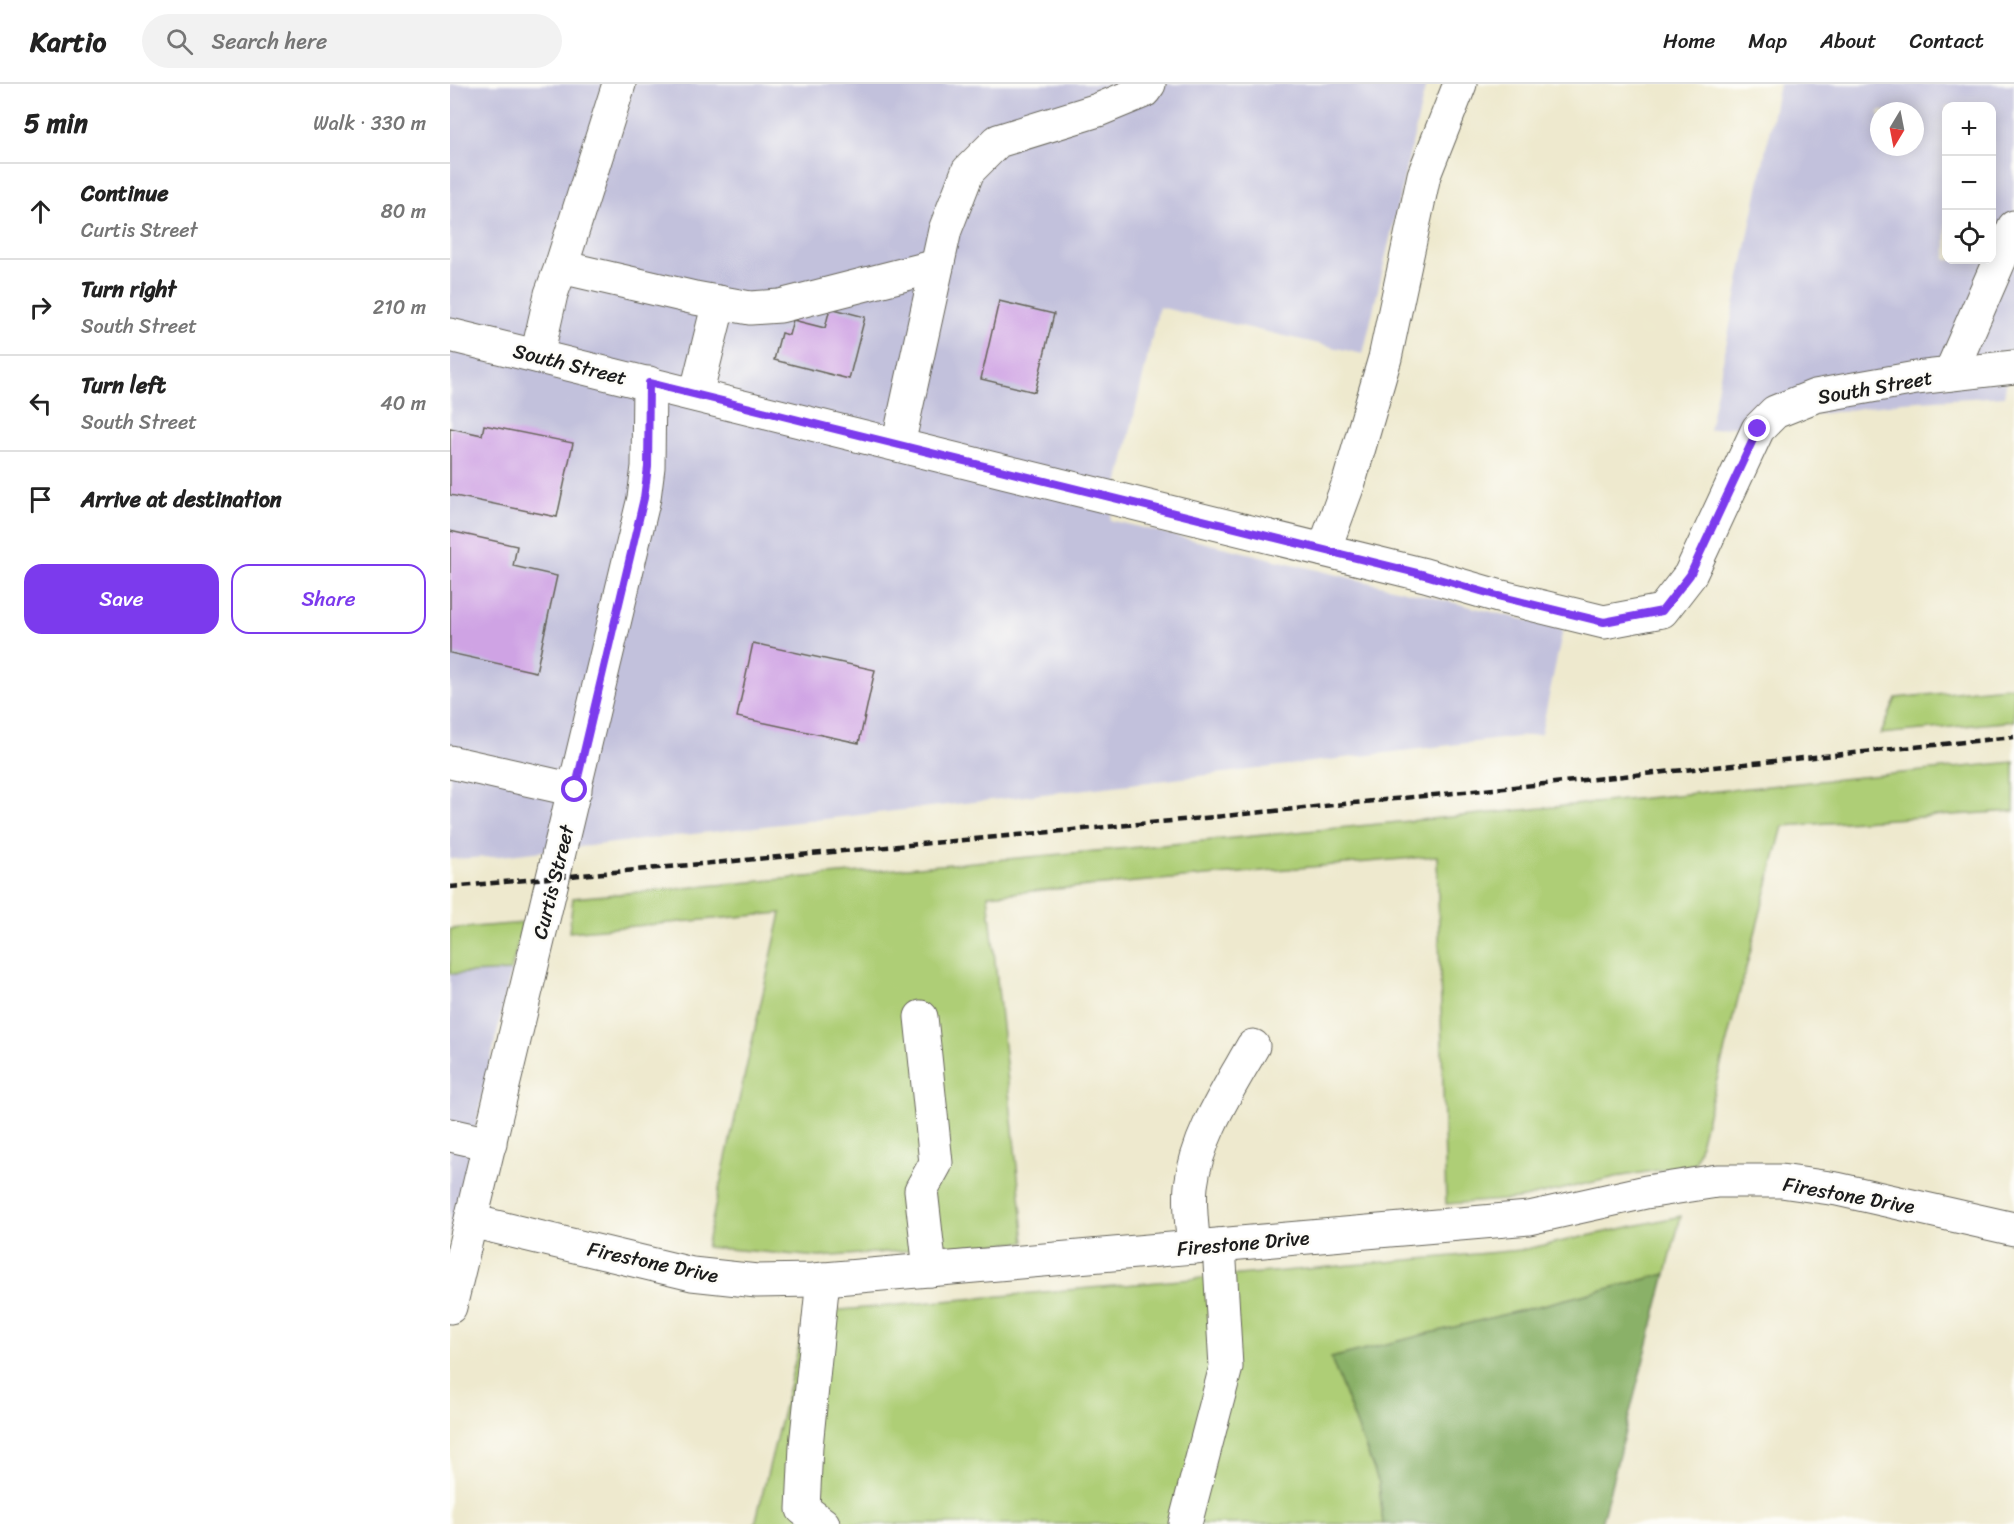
<!DOCTYPE html>
<meta charset="utf-8">
<style>
body{margin:0;font-family:Sriracha,sans-serif;background:#f2f2f2;color:#222}
.controls{position:absolute;right:18px;top:18px;display:grid;overflow:hidden;border-radius:12px;box-shadow:0 3px 15px #0003}
.controls button{width:54px;height:54px;display:grid;place-items:center;padding:0;border:0;border-bottom:2px solid #e0e0e0;background:#fff;color:#222;font:30px sans-serif}
.compass{position:absolute;left:1420px;top:18px;width:54px;height:54px;border-radius:50%;background:#fff;box-shadow:0 3px 15px #0003;rotate:190deg}
.stop{position:absolute;width:18px;height:18px;margin:-14px;border:4px solid #7c3aed;border-radius:50%;background:#fff}
.stop.end{background:#7c3aed;border-color:#fff;box-shadow:0 2px 6px #0008}
.list{margin:0;padding:0;list-style:none}
h2{display:flex;justify-content:space-between;align-items:center;height:78px;margin:0;padding:0 24px;font-size:26px}
h2 small{font-size:20px;font-weight:400;color:#767676}
.list li{display:grid;grid-template-columns:39px 1fr auto;gap:18px;align-items:center;box-sizing:border-box;height:96px;padding:0 24px;border-top:2px solid #e0e0e0}
.list b{display:block;font-size:22px;white-space:nowrap}
.list p{margin:0;font-size:20px;white-space:nowrap;color:#767676}
.list em{font-size:20px;font-style:normal;color:#767676}
.actions{display:flex;gap:12px;padding:18px 24px}
.actions a{flex:1;padding:14px 0;border:2px solid #7c3aed;border-radius:18px;text-align:center;font-size:21px;color:#7c3aed}
.actions .main{background:#7c3aed;color:#fff}
.icon{flex:none;width:33px;height:33px;fill:none;stroke:currentColor;stroke-width:2;stroke-linecap:round;stroke-linejoin:round}
.map{position:relative;flex:none;width:1564px;height:1440px;overflow:hidden}
header{display:flex;align-items:center;gap:36px;box-sizing:border-box;height:84px;padding:0 30px;background:#fff;border-bottom:2px solid #e0e0e0}
header strong{font-size:28px}
nav{display:flex;gap:33px;margin-inline-start:auto;font-size:21px}
.search{width:420px;height:54px;background:#f2f2f2;display:flex;align-items:center;gap:15px;box-sizing:border-box;padding:0 21px;border-radius:33px;color:#767676;font-size:22px}
main{display:flex}
aside{flex:1;background:#fff}
.map>svg:first-child{display:block}
.industrial{fill:#c2c1dc;fill-rule:evenodd}
.green{fill:#aece76;stroke:#657549;stroke-width:1.5}
.forest{fill:#8ab167;stroke:#536642;stroke-width:1.5}
.building{fill:#cfa3e4}
.lines{fill:none;stroke-linecap:round;stroke-linejoin:round}
.minor-casing{stroke:#66645a;stroke-width:35}
.minor{stroke:#fff;stroke-width:33}
.rail{stroke:#1c1c1c;stroke-width:4.5;stroke-dasharray:9 4.5;stroke-linecap:butt}
.route{stroke:#7c3aed;stroke-width:8}
.labels{text-anchor:middle;stroke-width:5;stroke-linejoin:round;paint-order:stroke}
.street-label{font-size:20px;fill:#1c1c1c;stroke:#fdfcf7}
</style>
<header>
<strong>Kartio</strong>
<div class="search"><svg class="icon" aria-label="search" viewBox="0 0 24 24"><circle cx="10" cy="10" r="6"/><path d="M15 15l6 6"/></svg>Search here</div>
<nav><a>Home</a><a>Map</a><a>About</a><a>Contact</a></nav>
</header>
<main>
<aside>
<h2>5 min<small>Walk · 330 m</small></h2>
<ul class="list">
<li><svg class="icon" aria-label="ahead" viewBox="0 0 24 24"><path d="M12 20V5M6 11l6-6 6 6"/></svg><div><b>Continue</b><p>Curtis Street</p></div><em>80 m</em></li>
<li><svg class="icon" aria-label="right" viewBox="0 0 24 24"><path d="M7 20v-9h11M14 6l5 5-5 5"/></svg><div><b>Turn right</b><p>South Street</p></div><em>210 m</em></li>
<li><svg class="icon" aria-label="left" viewBox="0 0 24 24"><path d="M17 20v-9H6M10 6l-5 5 5 5"/></svg><div><b>Turn left</b><p>South Street</p></div><em>40 m</em></li>
<li><svg class="icon" aria-label="arrive" viewBox="0 0 24 24"><path d="M6 21V4h12l-3 4 3 4H6"/></svg><div><b>Arrive at destination</b></div></li>
</ul>
<div class="actions"><a class="main">Save</a><a>Share</a></div>
</aside>
<div class="map">
<svg width="1564" height="1440" viewBox="0 0 1564 1440">
<rect width="100%" height="100%" fill="#fdfcf7"/>
<filter id="ink" filterUnits="userSpaceOnUse"><feTurbulence type="fractalNoise" baseFrequency=".0167" numOctaves="2"/><feDisplacementMap in="SourceGraphic" scale="12" xChannelSelector="R" yChannelSelector="G"/><feConvolveMatrix kernelMatrix="1 2 1 2 8 2 1 2 1" color-interpolation-filters="sRGB"/></filter>
<filter id="wash" filterUnits="userSpaceOnUse"><feTurbulence type="fractalNoise" baseFrequency=".008" numOctaves="4" result="noise"/><feDisplacementMap in="SourceGraphic" scale="24" xChannelSelector="R" yChannelSelector="G"/><feGaussianBlur stdDeviation="1.35" result="paint"/><feColorMatrix in="noise" values="0 0 0 0 0 0 0 0 0 0 0 0 0 0 0 0 0 1.4 0 .05"/><feComposite in="paint" operator="in"/></filter>
<g filter="url(#wash)">
<rect width="100%" height="100%" fill="#eee9ce"/>
<g class="industrial">
<path d="M0,0h976l-63,270 -204,-47 -49,213 453,109 -22,105 -375,46 -675,77 -41,2z"/>
<path d="M1329,0h235v257l-10,55 -101,6 -194,28zM1496,22h46v154h-46zM1429,27h36v36h-36z"/>
<path d="M61,887l-61,269v-266z"/>
</g>
<g class="green">
<path d="M1564,602v35l-133,13 15,-36z"/>
<path d="M1564,678v49l-231,15 -88,338 -79,13 -97,22 -73,5 -9,-348 -449,39 37,347 -206,15 -113,-10 75,-334 -212,19 4,-34 589,-53z"/>
<path d="M73,839l-12,48 -61,3v-45z"/>
<path d="M1231,1132l-15,58 -335,84 48,125 4,41h-628l52,-211 714,-63z"/>
</g>
<path class="forest" d="M1216,1190l-65,250h-218l-4,-41 -48,-125z"/>
<g id="blocks">
<g class="building">
<path d="M549,217l55,13 -19,78 -54,-13z"/>
<path d="M380,224l35,9 -16,62 -75,-19 7,-27 8,2 4,-15 32,8z"/>
<path d="M34,341l89,18 -16,74 -107,-22v-67l32,7z"/>
<path d="M0,447l67,15 -4,20 44,10 -21,96 -86,-19z"/>
<path d="M303,559l122,27 -16,73 -122,-26z"/>
</g>
</g>
</g>
<g filter="url(#ink)">
<use href="#blocks" fill-opacity="0" stroke="#66645a" stroke-width="1.5"/>
<g class="lines">
<g class="minor-casing">
<g id="minor">
<path d="M111,183l58,-183"/>
<path d="M0,251l975,240 73,21 106,26 58,-11 28,-36 68,-146 17,-17 40,-16 101,-18 98,-11"/>
<path d="M87,272l14,-62 10,-27 134,31 55,10 30,-2 24,-6 133,-34"/>
<path d="M1500,290l64,-147"/>
<path d="M246,311l23,-93"/>
<path d="M448,361l47,-215 23,-59 30,-30 100,-31 46,-19 5,-7"/>
<path d="M874,466l25,-68 36,-124 39,-183 36,-91"/>
<path d="M0,678l125,28"/>
<path d="M471,933l15,146 -15,27 9,80"/>
<path d="M0,1051l40,9"/>
<path d="M21,1137l221,53 65,7 56,-1 716,-62 117,-26 71,-11h64l56,8 177,40"/>
<path d="M744,1163c-2,-20 -5,-41 -3,-61 6,-50 37,-96 62,-140"/>
<path d="M0,1223l194,-809 4,-31 1,-84"/>
<path d="M373,1440l-20,-15 3,-63 17,-167"/>
<path d="M735,1440l41,-157 -7,-122"/>
</g>
</g>
<use href="#minor" class="minor"/>
<path class="rail" d="M0,803l754,-69 810,-81"/>
</g>
</g>
<g class="lines" filter="url(#ink)">
<path class="route" d="M125,706l69,-292 4,-31 1,-84 776,192 73,21 106,26 58,-11 28,-36 68,-146"/>
</g>
<g class="labels">
<g class="street-label">
<text transform="translate(120 280) rotate(14)" y="7">South Street</text>
<text transform="translate(1425 303) rotate(-10)" y="7">South Street</text>
<text transform="translate(103 798) rotate(-76)" y="7">Curtis Street</text>
<text transform="translate(1399 1111) rotate(10)" y="7">Firestone Drive</text>
<text transform="translate(793 1159) rotate(-5)" y="7">Firestone Drive</text>
<text transform="translate(203 1178) rotate(12)" y="7">Firestone Drive</text>
</g>
</g>
</svg>
<div class="controls">
<button>+</button>
<button>−</button>
<button><svg class="icon" aria-label="locate" viewBox="0 0 24 24"><circle cx="12" cy="12" r="6"/><path d="M12 2v4M12 18v4M2 12h4M18 12h4"/></svg></button>
</div>
<svg class="compass" viewBox="-18 -18 36 36"><path d="M0-13l5 13h-10z" fill="#e53935"/><path d="M0 13l5-13h-10z" fill="#767676"/></svg>
<div class="stop" style="left:125px;top:706px"></div>
<div class="stop end" style="left:1308px;top:345px"></div>
</div>
</main>
